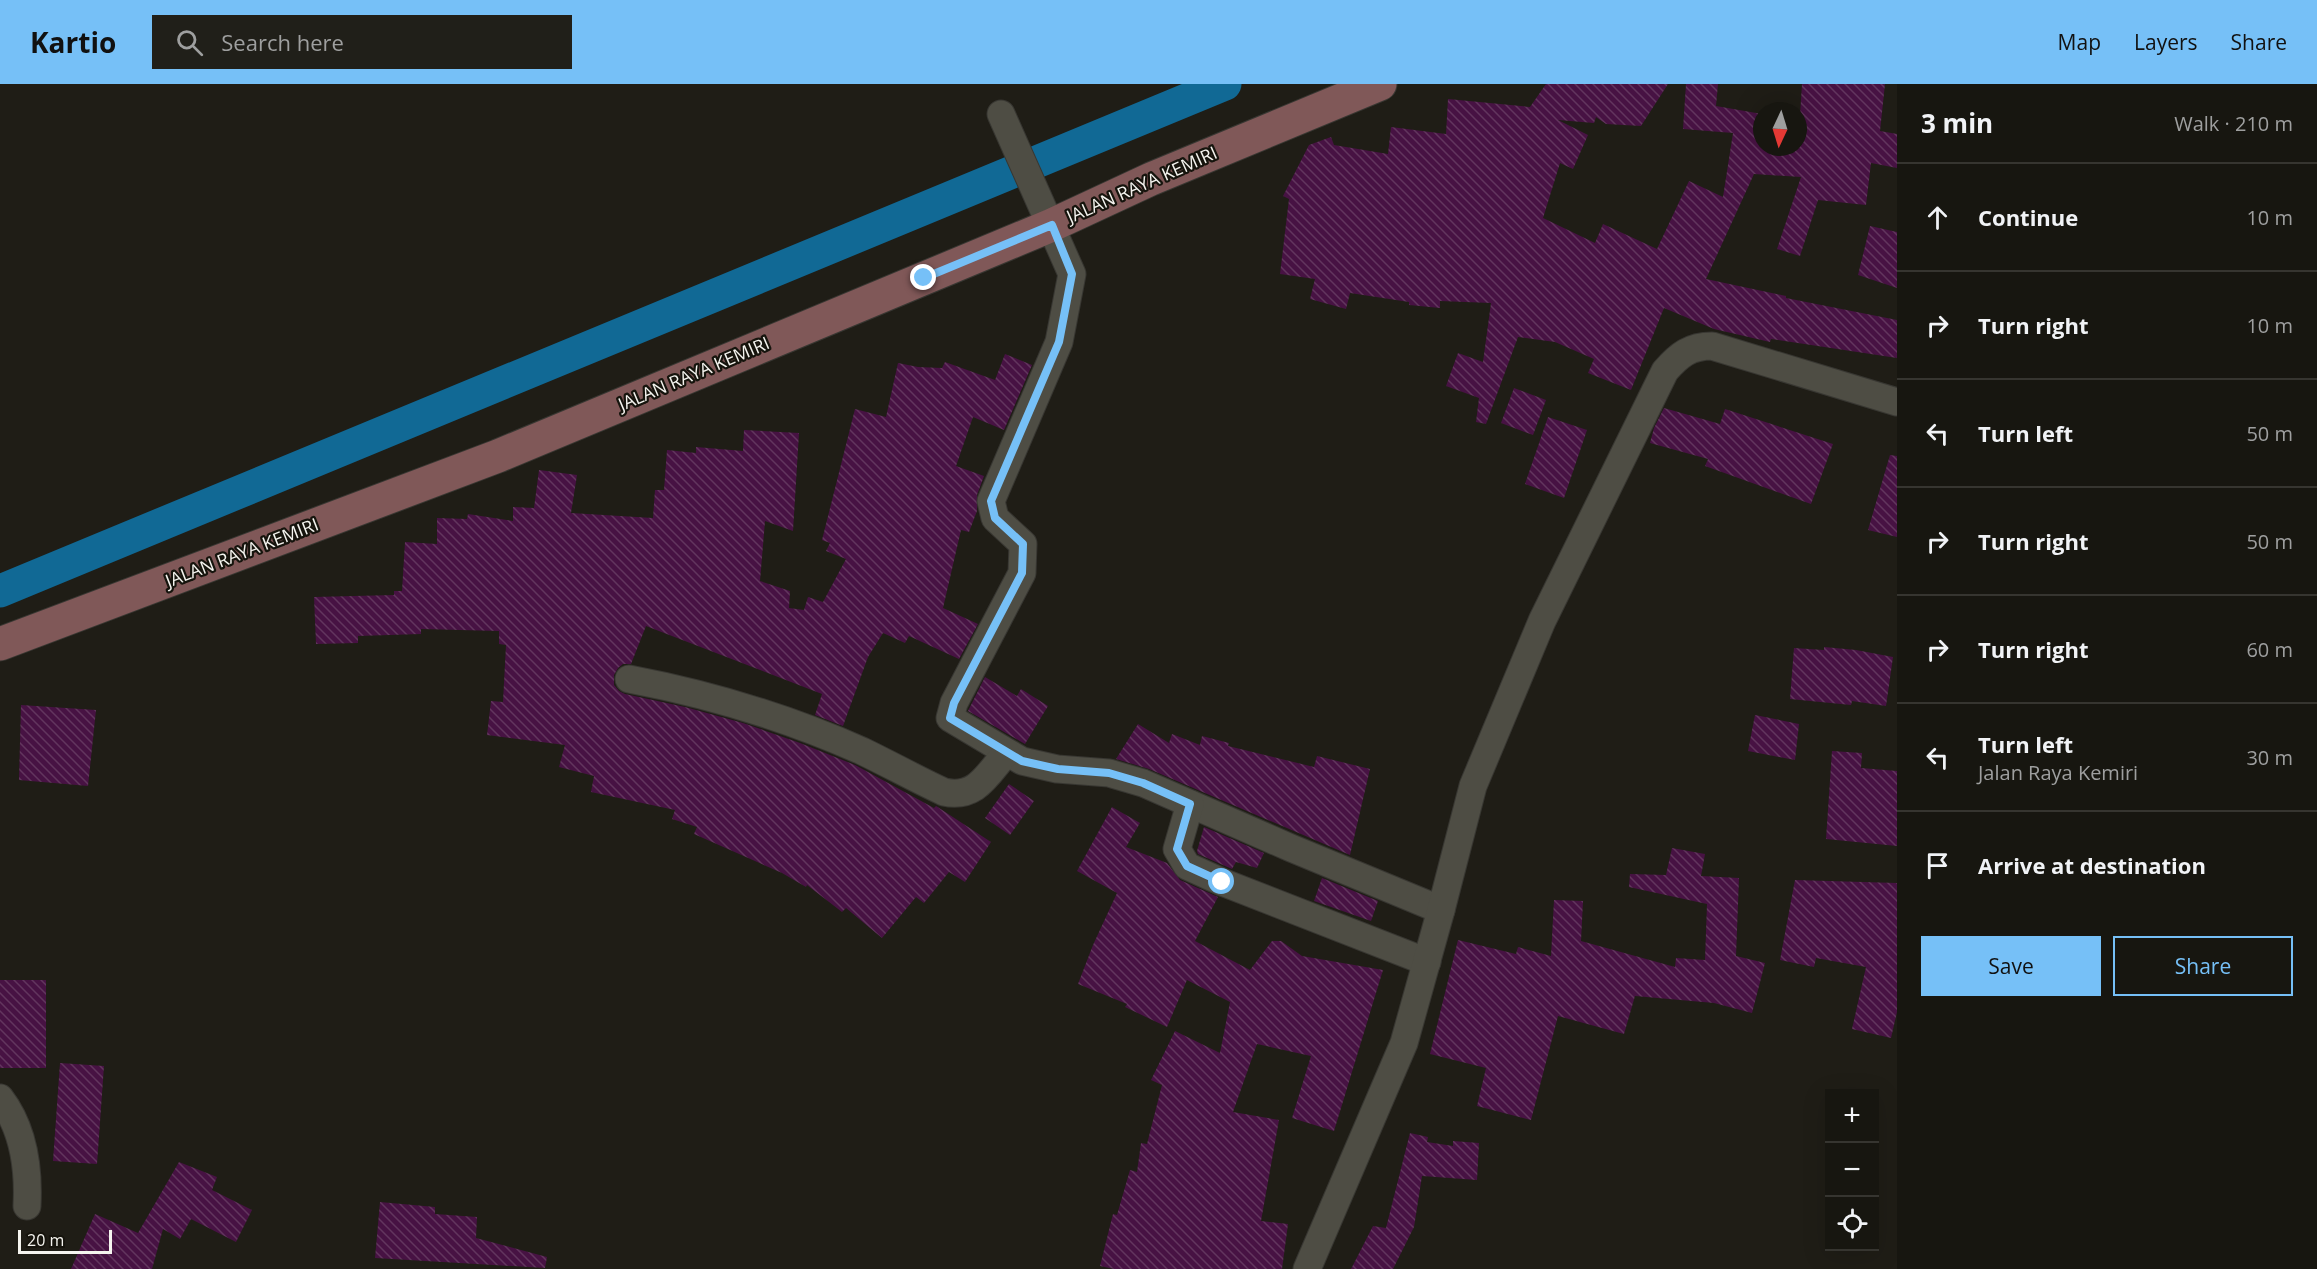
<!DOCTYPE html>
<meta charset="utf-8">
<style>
body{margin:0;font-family:"Open Sans",sans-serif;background:#201f19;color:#f1f3f6}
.controls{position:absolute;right:18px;bottom:18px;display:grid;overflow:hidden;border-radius:0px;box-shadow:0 6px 24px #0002}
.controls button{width:54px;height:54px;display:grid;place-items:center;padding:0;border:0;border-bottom:2px solid #363530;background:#171610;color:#f1f3f6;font:30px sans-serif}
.compass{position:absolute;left:1753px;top:18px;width:54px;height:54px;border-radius:50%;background:#171610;box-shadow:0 6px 24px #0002;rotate:184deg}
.scale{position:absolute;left:18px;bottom:15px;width:94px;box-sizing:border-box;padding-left:6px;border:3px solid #f5f4ef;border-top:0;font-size:16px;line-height:21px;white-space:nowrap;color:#f5f4ef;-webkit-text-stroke:4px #16140d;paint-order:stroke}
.stop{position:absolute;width:18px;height:18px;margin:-14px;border:4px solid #76c0f7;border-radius:50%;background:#fff}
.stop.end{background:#76c0f7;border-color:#fff;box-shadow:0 2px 6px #0008}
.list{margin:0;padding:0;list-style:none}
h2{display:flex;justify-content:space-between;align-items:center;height:78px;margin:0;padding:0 24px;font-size:26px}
h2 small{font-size:20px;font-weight:400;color:#9e9f9f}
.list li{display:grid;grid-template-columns:39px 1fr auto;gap:18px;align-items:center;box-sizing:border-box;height:108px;padding:0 24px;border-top:2px solid #363530}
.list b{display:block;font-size:22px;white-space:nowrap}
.list p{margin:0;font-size:20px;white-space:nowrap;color:#9e9f9f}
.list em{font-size:20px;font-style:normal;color:#9e9f9f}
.actions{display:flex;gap:12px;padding:18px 24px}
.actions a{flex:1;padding:14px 0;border:2px solid #76c0f7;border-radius:0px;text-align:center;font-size:21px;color:#76c0f7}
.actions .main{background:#76c0f7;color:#111}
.icon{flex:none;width:33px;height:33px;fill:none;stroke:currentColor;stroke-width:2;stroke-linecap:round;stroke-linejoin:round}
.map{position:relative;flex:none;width:1897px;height:1185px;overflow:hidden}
header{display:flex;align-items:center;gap:36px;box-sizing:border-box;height:84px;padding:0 30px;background:#76c0f7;color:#111}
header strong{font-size:28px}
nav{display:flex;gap:33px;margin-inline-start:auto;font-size:21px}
.search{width:420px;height:54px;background:#201f19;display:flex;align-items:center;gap:15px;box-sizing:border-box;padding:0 21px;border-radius:0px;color:#9e9f9f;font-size:22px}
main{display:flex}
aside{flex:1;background:#171610}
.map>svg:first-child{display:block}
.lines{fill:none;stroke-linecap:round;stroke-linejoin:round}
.canal{stroke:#116995;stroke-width:33}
.building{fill:url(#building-back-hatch)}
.minor-casing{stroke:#383732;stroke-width:29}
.secondary-casing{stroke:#383732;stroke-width:35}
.minor{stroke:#4e4d44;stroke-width:27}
.secondary{stroke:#805858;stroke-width:33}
.route{stroke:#76c0f7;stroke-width:8}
.labels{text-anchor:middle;stroke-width:4.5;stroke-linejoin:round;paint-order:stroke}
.street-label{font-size:18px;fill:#f5f4ef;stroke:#16140d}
</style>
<header>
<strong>Kartio</strong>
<div class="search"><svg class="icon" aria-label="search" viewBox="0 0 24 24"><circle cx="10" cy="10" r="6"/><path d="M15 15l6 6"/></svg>Search here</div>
<nav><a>Map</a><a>Layers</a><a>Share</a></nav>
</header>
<main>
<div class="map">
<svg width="1897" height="1185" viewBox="0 0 1897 1185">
<defs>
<pattern id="building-back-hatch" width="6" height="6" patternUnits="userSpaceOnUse" patternTransform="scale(1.5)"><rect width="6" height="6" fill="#471243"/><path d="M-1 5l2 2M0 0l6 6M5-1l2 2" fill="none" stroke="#62355e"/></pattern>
</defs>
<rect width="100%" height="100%" fill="#1f1d16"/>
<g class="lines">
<path class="canal" d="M0,507l1225,-507"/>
</g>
<g class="building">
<path d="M1546,0h122l-27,42 -35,-2 -10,-7 -2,6 -36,-3 30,15 -15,34 -13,-6 -17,55 52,25 8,-19 54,25 32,-68 34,16 10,-64 -50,-4 3,-45h32l-2,22 46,8v33h36l4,-63h83l-5,47 17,3v34l-26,-5 -5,42 -48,-5 -18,56 -23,-7 24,-72 -47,-3 -48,105 80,17v2l111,22v38l-126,-19 -1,3 -56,-13 -50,-21 -33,82 -43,-17 6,-14 -39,-17 -37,-5 -32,87 -10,-2 3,-24 -33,-12 12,-33 25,9 8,-59 -51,-2v7l-31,-3v-3l-59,-9 -4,16 -36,-10 5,-20 -35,-5 9,-75 -6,-3 26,-51 22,-8 3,8 54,9 3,-27 55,7 2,-35 82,8z"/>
<path d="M1870,142l27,6v56l-39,-13z"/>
<path d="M1005,270l27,11 -28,65 -31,-13 -17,49 28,10 -7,19v16l-8,21 -8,-2 -18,78 35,16 -19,35 -50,-23 -4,7 -22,-10 -15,24 -25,69 -28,-11 7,-21 -176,-68 -15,38h-8l-5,4 -4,7v10l5,6 6,3 60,13 58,16 57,20 55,22 79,43 2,-2 55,36 -26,40 -16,-10 -25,31 -8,-6 -34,41 -36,-30 -4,4 -35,-27 -1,2 -24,-14 -88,-39 3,-7 -25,-8 3,-9 -84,-18 3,-16 -35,-9 6,-22 -78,-10 4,-34 12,1 3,-57 -7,-1v-13l-78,-2v5l-63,2v7l-42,1 -2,-47 80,-2v-4h8l3,-49 32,2v-26l30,1 1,-5 45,7v-14l21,1 5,-38 38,5 -6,38 82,5 2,-28h9l3,-40 29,3v-6l47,4 1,-21 55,3 -6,98 -28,-10 -5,60 30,10 -1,17 15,2 4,-13 15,5 23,-43 -20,-8 4,-8 -8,-3 33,-131 31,8 12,-54 20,4 24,1 3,-6 50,18z"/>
<path d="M1514,304l32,12 -13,35 -32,-12z"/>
<path d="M1664,324l56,16 5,-15 108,35 -22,60 -106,-38 3,-7 -58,-16 4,-15z"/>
<path d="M1548,333l39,13 -23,68 -39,-14z"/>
<path d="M1890,371l7,1v81l-29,-7z"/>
<path d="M1824,563l32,3 37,7 -7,49 -34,-5 -1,4 -61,-6 4,-51 30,2z"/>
<path d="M985,593l32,19 4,-7 27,17 -23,38 -57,-33z"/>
<path d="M21,621l75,5 -8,76 -69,-6z"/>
<path d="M1755,631l44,9 -4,36 -47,-9z"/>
<path d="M1138,640l31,19 3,-9 28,11 2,-9 27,7 -1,3 86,21 3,-11 53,13 -20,86 -201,-86 -33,-10z"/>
<path d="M1832,667l30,2 -1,15 36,3v75l-71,-7z"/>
<path d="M1009,700l25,17 -24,34 -25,-17z"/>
<path d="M1112,723l28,16 -14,24 41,16 13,17 38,17 -23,44 55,29 22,-29h9l21,15 81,14 -49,161 -42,-13 19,-62 -54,-12 -24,68 46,8 -18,101 27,3 -6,45h-168l-14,-3 13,-52 4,1 13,-45 7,2 4,-29 6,1 15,-59 -11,-5 24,-49 45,22 10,-51 -43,-22 -20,47 -42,-20 2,-3 -49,-20 15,-39 24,-52 -40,-22z"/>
<path d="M1204,743l60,26 -7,15 -21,-6 -4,7 -34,-15 -1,-3z"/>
<path d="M1672,764l33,6 -4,22 38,2 -3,78 29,7 -13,50 -38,-10 -79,-7 -11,38 -66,-18 -27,104 -54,-14 9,-38 -56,-14 28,-114 58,14 2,-7 33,9 3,-56 29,1 -2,40 94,26 1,-9 29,2 2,-56 -78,-17 1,-13 36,1z"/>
<path d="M1322,794l56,23 -7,20 -57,-20z"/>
<path d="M1795,796l102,3v129l-6,26 -39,-9 14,-62 -50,-9 -2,9 -34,-7z"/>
<rect x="0" y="896" width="46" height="88"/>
<path d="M60,979l44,3 -7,98 -44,-3z"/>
<path d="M1410,1049l18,4 -1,5 26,4v-5l26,2 -2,37 -55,-4 -8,51 -21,42h-42l22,-43 13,2z"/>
<path d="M179,1078l38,15 -5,13 40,20 -16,32 -45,-23 -11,20 -17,-10 -11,40h-81l24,-55 43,19z"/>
<path d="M380,1118l55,5v7l42,3 -1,21 71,19 -2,11 -170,-10z"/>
</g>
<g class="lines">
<g class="minor-casing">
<g id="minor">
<path d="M1001,30l71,160 -13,68 -68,159 4,17 28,26 -1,29 -68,130 -4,15 72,43 35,8 52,4 34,10 148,65 150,62"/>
<path d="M629,595c79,15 159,39 233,72 27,13 54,28 82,41 32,7 43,-17 62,-39"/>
<path d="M1190,720l-13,45 10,17 35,16 205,80"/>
<path d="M0,1014c24,31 29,69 27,108"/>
<path d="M1307,1185l97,-226 37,-133 32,-124 69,-165 123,-250c14,-16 25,-25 47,-25l185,56"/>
</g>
</g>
<g class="secondary-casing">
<path id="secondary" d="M0,560l498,-188 554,-231 99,-46 229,-95"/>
</g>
<use href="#minor" class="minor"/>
<use href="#secondary" class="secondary"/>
</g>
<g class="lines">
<path class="route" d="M924,194l128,-53 20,49 -13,68 -68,159 4,17 28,26 -1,29 -68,130 -4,15 72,43 36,8 51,4 34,10 47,21 -13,45 10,17 35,16"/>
</g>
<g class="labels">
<g class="street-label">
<text transform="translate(1142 101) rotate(-24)" y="6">JALAN RAYA KEMIRI</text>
<text transform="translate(694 290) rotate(-23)" y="6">JALAN RAYA KEMIRI</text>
<text transform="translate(242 469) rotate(-21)" y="6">JALAN RAYA KEMIRI</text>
</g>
</g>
</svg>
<div class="controls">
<button>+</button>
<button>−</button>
<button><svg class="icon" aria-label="locate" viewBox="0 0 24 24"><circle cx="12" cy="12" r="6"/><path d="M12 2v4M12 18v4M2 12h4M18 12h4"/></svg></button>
</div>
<svg class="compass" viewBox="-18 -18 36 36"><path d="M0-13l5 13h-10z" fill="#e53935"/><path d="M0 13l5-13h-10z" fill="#9e9f9f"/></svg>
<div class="scale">20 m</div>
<div class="stop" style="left:1222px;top:798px"></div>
<div class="stop end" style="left:924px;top:194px"></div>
</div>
<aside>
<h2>3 min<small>Walk · 210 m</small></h2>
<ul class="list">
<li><svg class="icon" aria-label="ahead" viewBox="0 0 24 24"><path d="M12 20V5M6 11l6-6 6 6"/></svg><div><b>Continue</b></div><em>10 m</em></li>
<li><svg class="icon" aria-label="right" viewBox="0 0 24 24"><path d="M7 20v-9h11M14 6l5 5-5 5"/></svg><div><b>Turn right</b></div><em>10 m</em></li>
<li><svg class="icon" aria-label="left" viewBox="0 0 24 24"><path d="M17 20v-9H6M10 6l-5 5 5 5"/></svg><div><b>Turn left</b></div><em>50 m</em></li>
<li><svg class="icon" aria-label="right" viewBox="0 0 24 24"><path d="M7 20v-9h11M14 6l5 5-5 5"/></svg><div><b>Turn right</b></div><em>50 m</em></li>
<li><svg class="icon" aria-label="right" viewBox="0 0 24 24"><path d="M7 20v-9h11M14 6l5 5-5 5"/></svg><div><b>Turn right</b></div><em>60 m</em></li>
<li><svg class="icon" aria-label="left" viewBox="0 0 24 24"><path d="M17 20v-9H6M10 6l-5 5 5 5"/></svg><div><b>Turn left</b><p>Jalan Raya Kemiri</p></div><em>30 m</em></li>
<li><svg class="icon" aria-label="arrive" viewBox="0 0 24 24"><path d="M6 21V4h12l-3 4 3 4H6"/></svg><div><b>Arrive at destination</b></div></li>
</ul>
<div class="actions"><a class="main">Save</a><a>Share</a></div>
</aside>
</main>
